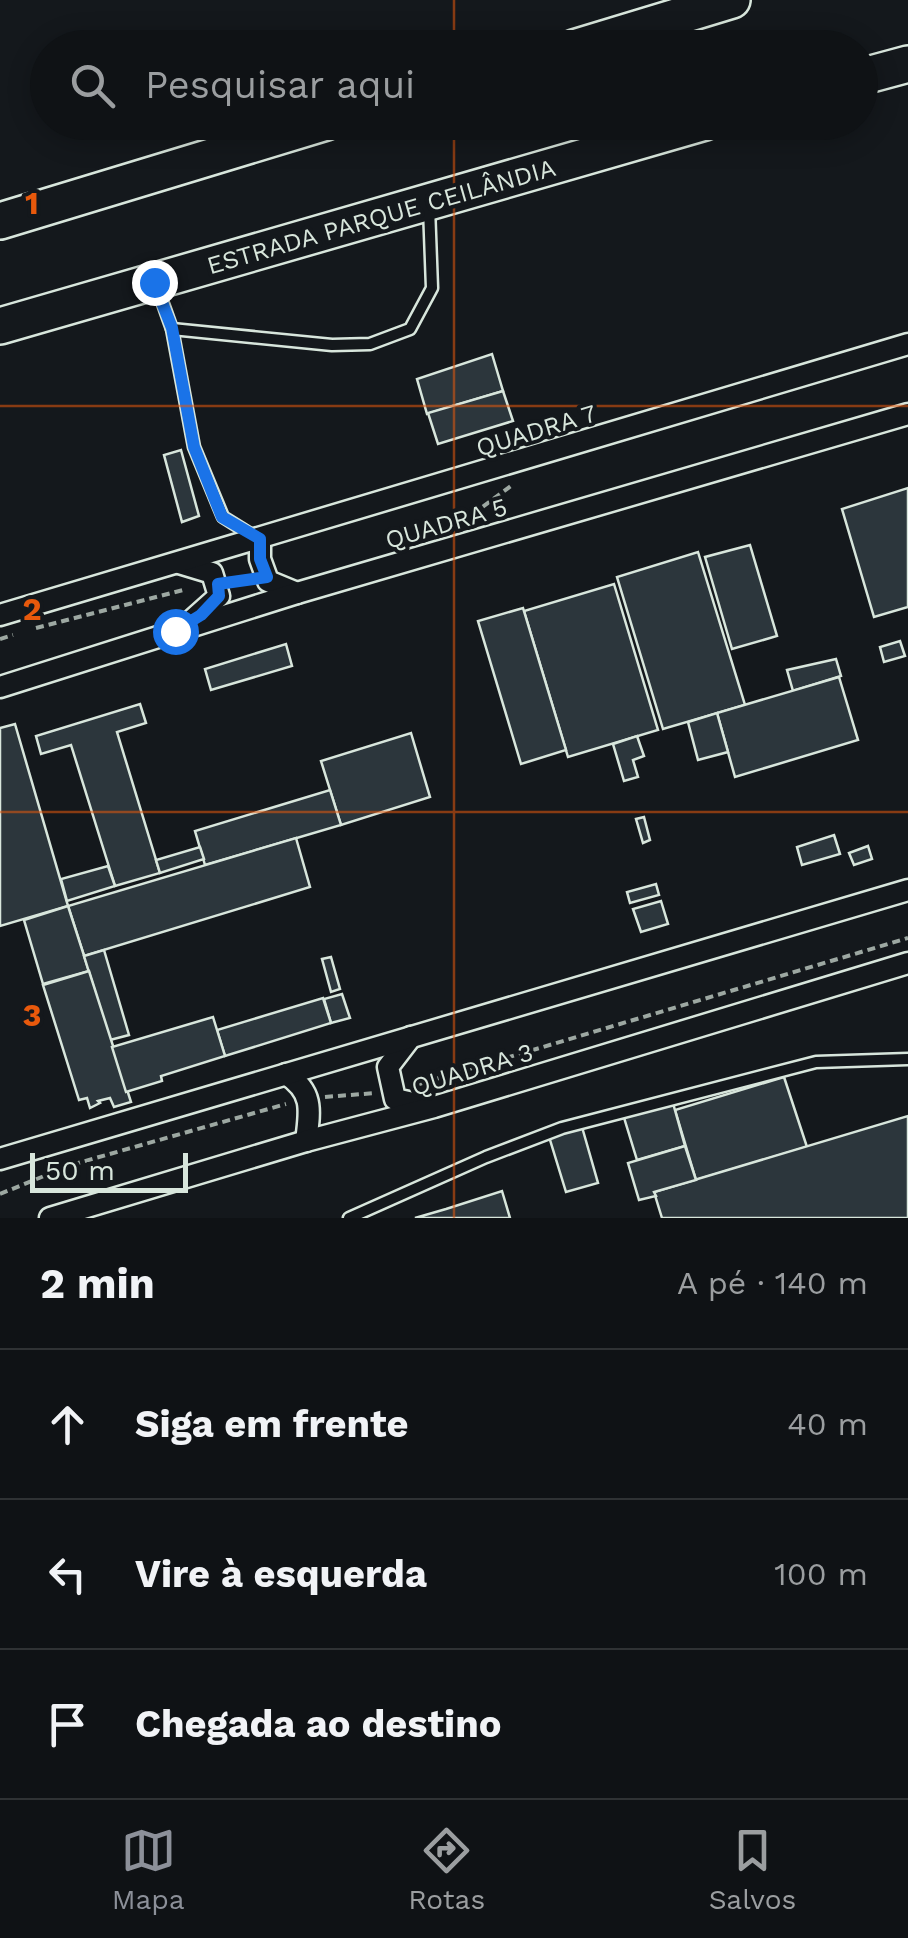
<!DOCTYPE html>
<html lang="pt">
<meta charset="utf-8">
<style>
body{margin:0;font-family:"Work Sans",sans-serif;background:#181b1e;color:#f1f3f6}
.scale{position:absolute;left:30px;bottom:25px;width:158px;box-sizing:border-box;padding-left:10px;border:5px solid #d8e6dc;border-top:0;font-size:28px;line-height:35px;white-space:nowrap;color:#d8e6dc;-webkit-text-stroke:8px #14181c;paint-order:stroke}
.stop{position:absolute;width:30px;height:30px;margin:-22px;border:8px solid #1a73e8;border-radius:50%;background:#fff}
.stop.end{background:#1a73e8;border-color:#fff;box-shadow:0 2px 10px #0008}
.list{margin:0;padding:0;list-style:none}
h2{display:flex;justify-content:space-between;align-items:center;height:130px;margin:0;padding:0 40px;font-size:42px}
h2 small{font-size:32px;font-weight:400;color:#9b9ea0}
.list li{display:grid;grid-template-columns:65px 1fr auto;gap:30px;align-items:center;box-sizing:border-box;height:150px;padding:0 40px;border-top:2px solid #2f3234}
.list b{display:block;font-size:38px;white-space:nowrap}
.list em{font-size:32px;font-style:normal;color:#9b9ea0}
.icon{flex:none;width:55px;height:55px;fill:none;stroke:currentColor;stroke-width:2;stroke-linecap:round;stroke-linejoin:round}
.map{position:relative;flex:none;width:908px;height:1218px;overflow:hidden}
.search{position:absolute;background:#0f1215;box-shadow:0 5px 25px #0003;left:30px;right:30px;top:30px;height:110px;display:flex;align-items:center;gap:25px;box-sizing:border-box;padding:0 35px;border-radius:55px;color:#9b9ea0;font-size:38px}
.sheet{height:580px;background:#0f1215}
nav{display:flex;justify-content:space-around;align-items:center;box-sizing:border-box;height:140px;border-top:2px solid #2f3234;background:#0f1215;font-size:28px;color:#9b9ea0}
nav a{display:grid;justify-items:center;gap:5px}
nav .on{color:#8c9099}
.map>svg:first-child{display:block}
.building{fill:#2c363c;stroke:#d8e6dc;stroke-width:2.5}
.lines{fill:none;stroke-linecap:round;stroke-linejoin:round}
.service-casing{stroke:#d8e6dc;stroke-width:15}
.minor-casing{stroke:#d8e6dc;stroke-width:25}
.motorway-casing{stroke:#d8e6dc;stroke-width:40}
.path{stroke:#9da8a2;stroke-width:4;stroke-dasharray:8 5;stroke-linecap:butt}
.service{stroke:#14181c;stroke-width:10}
.minor{stroke:#14181c;stroke-width:20}
.motorway{stroke:#14181c;stroke-width:35}
.route{stroke:#1a73e8;stroke-width:12}
.grid{fill:none;stroke:#e8590c;stroke-width:2.5;stroke-opacity:0.55}
.labels{text-anchor:middle;stroke-width:8;stroke-linejoin:round;paint-order:stroke}
.street-label{font-size:25px;fill:#d8e6dc;stroke:#14181c}
.grid-label{font-size:32px;text-anchor:middle;font-weight:bold;fill:#e8590c;stroke:#14181c;stroke-width:8;stroke-linejoin:round;paint-order:stroke}
</style>
<div class="map">
<svg width="908" height="1218" viewBox="0 0 908 1218">
<rect width="100%" height="100%" fill="#14181c"/>
<g class="building">
<path d="M492,354l11,37 -76,23 -10,-35z"/>
<path d="M503,391l10,30 -75,23 -10,-31z"/>
<path d="M181,450l18,66 -17,6 -18,-67z"/>
<path d="M908,488v119l-34,10 -32,-108z"/>
<path d="M750,545l27,91 -45,13 -27,-92z"/>
<path d="M698,552l47,153 -82,24 -46,-152z"/>
<path d="M614,584l44,146 -90,27 -44,-146z"/>
<path d="M523,608l43,142 -45,14 -43,-143z"/>
<path d="M900,641l5,15 -21,6 -4,-15z"/>
<path d="M286,644l6,22 -81,24 -6,-21z"/>
<path d="M836,659l5,17 -48,15 -6,-21z"/>
<path d="M839,677l19,63 -123,37 -18,-64z"/>
<path d="M140,704l6,19 -29,9 43,141 -45,13 -44,-141 -30,9 -5,-18z"/>
<path d="M717,713l11,39 -30,8 -10,-38z"/>
<path d="M15,724l53,182 -68,20v-198z"/>
<path d="M411,733l19,64 -89,28 -20,-64z"/>
<path d="M637,736l7,20 -11,4 5,17 -14,4 -11,-37z"/>
<path d="M330,790l11,35 -136,40 -10,-34z"/>
<path d="M644,817l6,23 -7,3 -7,-24z"/>
<path d="M834,835l6,19 -38,11 -5,-18z"/>
<path d="M296,838l14,49 -226,69 -16,-50z"/>
<path d="M868,846l4,13 -18,6 -5,-12z"/>
<path d="M200,847l4,12 -44,14 -4,-13z"/>
<path d="M108,866l7,20 -48,15 -6,-22z"/>
<path d="M656,884l3,11 -29,8 -3,-11z"/>
<path d="M661,901l7,23 -27,8 -8,-23z"/>
<path d="M68,906l21,65 -46,13 -19,-64z"/>
<path d="M104,950l25,85 -19,5 -26,-84z"/>
<path d="M331,957l9,32 -9,3 -9,-33z"/>
<path d="M89,971l42,131 -17,5 -4,-9 -12,3 2,2 -10,5 -3,-10 -8,2 -36,-115z"/>
<path d="M342,994l8,24 -19,5 -7,-24z"/>
<path d="M323,998l8,25 -106,33 -8,-26z"/>
<path d="M213,1017l12,39 -64,20 1,5 -36,11 -14,-45z"/>
<path d="M784,1077l23,70 -111,33 -21,-70z"/>
<path d="M671,1096l14,50 -48,14 -15,-49z"/>
<path d="M908,1116v102h-246l-8,-26z"/>
<path d="M580,1120l18,63 -32,9 -19,-62z"/>
<path d="M685,1146l11,34 -42,12 2,4 -17,4 -11,-37z"/>
<path d="M502,1191l8,27h-95l31,-9z"/>
</g>
<g class="lines">
<g class="service-casing">
<g id="service">
<path d="M157,287l15,42 22,118 29,70 32,20"/>
<path d="M172,329l160,16 38,-1 40,-15 22,-41 -3,-81"/>
<path d="M349,1218l137,-61 76,-29 254,-66 92,-3"/>
</g>
</g>
<g class="minor-casing">
<g id="minor">
<path d="M260,539v20l8,22 29,12"/>
<path d="M179,563l33,10 7,23 -28,25"/>
<path d="M0,615l908,-271"/>
<path d="M0,687l297,-94 611,-179"/>
<path d="M411,1037l-23,30 7,32 31,7"/>
<path d="M286,1074c28,18 24,37 20,67"/>
<path d="M0,1159l908,-269"/>
<path d="M50,1218l256,-77 128,-34 474,-144"/>
</g>
</g>
<g class="motorway-casing">
<g id="motorway">
<path d="M574,48l158,-48"/>
<path d="M860,77l48,-13"/>
<path d="M0,221l326,-99"/>
<path d="M0,326l705,-204"/>
</g>
</g>
<g class="path">
<path d="M462,522l49,-36"/>
<path d="M36,628l151,-39"/>
<path d="M0,639l13,-4"/>
<path d="M419,1084l489,-146"/>
<path d="M325,1097l50,-4"/>
<path d="M0,1194l71,-29 215,-61"/>
</g>
<use href="#service" class="service"/>
<use href="#minor" class="minor"/>
<use href="#motorway" class="motorway"/>
</g>
<g class="lines">
<path class="route" d="M154,282l18,46 22,119 28,70 38,22v20l7,18 -49,7 1,12 -18,19 -26,16"/>
</g>
<path class="grid" d="M454,0v48M454,122v1096M0,406h908M0,812h908"/>
<g class="labels">
<g class="street-label">
<text transform="translate(381 216) rotate(-16)" y="9">ESTRADA PARQUE CEILÂNDIA</text>
<text transform="translate(536 430) rotate(-17)" y="9">QUADRA 7</text>
<text transform="translate(446 523) rotate(-16)" y="9">QUADRA 5</text>
<text transform="translate(472 1069) rotate(-17)" y="9">QUADRA 3</text>
</g>
</g>
<g class="grid-label">
<text x="32" y="214">1</text>
<text x="32" y="620">2</text>
<text x="32" y="1026">3</text>
</g>
</svg>
<div class="scale">50 m</div>
<div class="stop" style="left:175px;top:631px"></div>
<div class="stop end" style="left:154px;top:282px"></div>
<div class="search"><svg class="icon" aria-label="search" viewBox="0 0 24 24"><circle cx="10" cy="10" r="6"/><path d="M15 15l6 6"/></svg>Pesquisar aqui</div>
</div>
<section class="sheet">
<h2>2 min<small>A pé · 140 m</small></h2>
<ul class="list">
<li><svg class="icon" aria-label="ahead" viewBox="0 0 24 24"><path d="M12 20V5M6 11l6-6 6 6"/></svg><div><b>Siga em frente</b></div><em>40 m</em></li>
<li><svg class="icon" aria-label="left" viewBox="0 0 24 24"><path d="M17 20v-9H6M10 6l-5 5 5 5"/></svg><div><b>Vire à esquerda</b></div><em>100 m</em></li>
<li><svg class="icon" aria-label="arrive" viewBox="0 0 24 24"><path d="M6 21V4h12l-3 4 3 4H6"/></svg><div><b>Chegada ao destino</b></div></li>
</ul>
</section>
<nav>
<a class="on"><svg class="icon" aria-label="map" viewBox="0 0 24 24"><path d="M3 6l6-2 6 2 6-2v14l-6 2-6-2-6 2zM9 4v14M15 6v14"/></svg>Mapa</a>
<a><svg class="icon" aria-label="directions" viewBox="0 0 24 24"><path d="M12 3l9 9-9 9-9-9zM9 14v-3h6M13 9l2 2-2 2"/></svg>Rotas</a>
<a><svg class="icon" aria-label="saved" viewBox="0 0 24 24"><path d="M7 4h10v16l-5-4-5 4z"/></svg>Salvos</a>
</nav>
